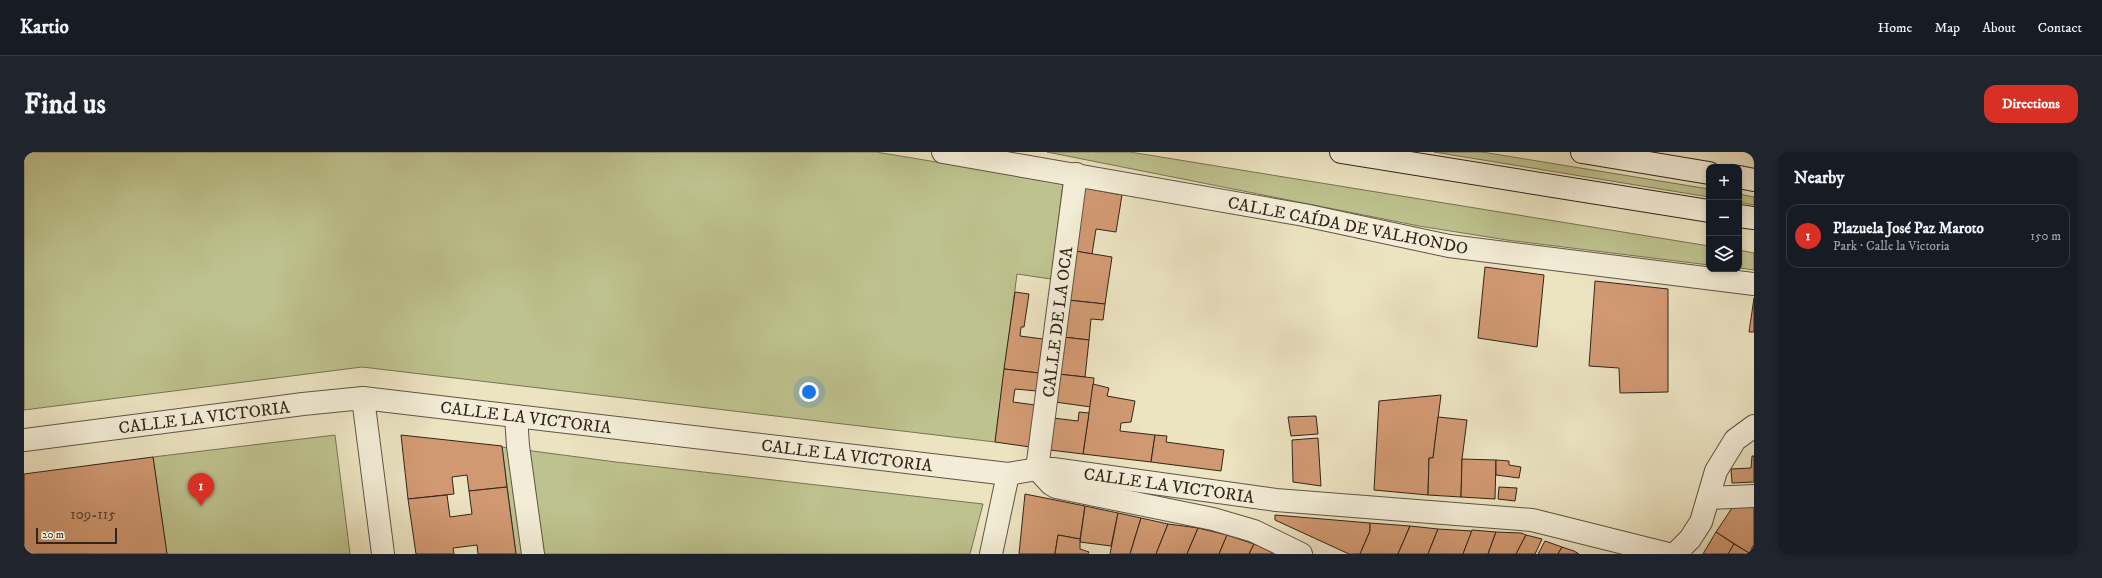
<!DOCTYPE html>
<meta charset="utf-8">
<style>
body{margin:0;font-family:"IM FELL DW Pica",serif;background:#20242c;color:#f1f3f6}
.controls{position:absolute;right:12px;top:12px;display:grid;overflow:hidden;border-radius:8px;box-shadow:0 2px 6px #0003}
.controls button{width:36px;height:36px;display:grid;place-items:center;padding:0;border:0;border-bottom:1px solid #363941;background:#171b24;color:#f1f3f6;font:20px sans-serif}
.scale{position:absolute;left:12px;bottom:10px;width:81px;box-sizing:border-box;padding-left:4px;border:2px solid #32241a;border-top:0;font-size:11px;line-height:14px;white-space:nowrap;color:#32241a;-webkit-text-stroke:3px #f3edd7;paint-order:stroke}
.you{position:absolute;left:785px;top:240px;width:14px;height:14px;margin:-10px;border:3px solid #fff;border-radius:50%;background:#1a73e8;box-shadow:0 0 0 6px #1a73e833}
.badge{display:grid;place-items:center;width:26px;height:26px;border-radius:50%;background:#d93025;color:#fff;font-size:13px;font-weight:700}
.pin{position:absolute;translate:-50% -33px;filter:drop-shadow(0 1px 2px #0008)}
.pin::after{content:'';position:absolute;top:21px;width:14px;height:12px;background:inherit;clip-path:polygon(0 0,100% 0,50% 100%)}
.list{margin:0;padding:0;list-style:none}
h2{display:flex;justify-content:space-between;align-items:center;height:52px;margin:0;padding:0 16px;font-size:17px}
h2 small{font-size:13px;font-weight:400;color:#9ea1a6}
.list li{display:grid;grid-template-columns:26px 1fr auto;gap:12px;align-items:center;box-sizing:border-box;height:64px;margin:0 8px 8px;padding:0 8px;border:1px solid #363941;border-radius:12px}
.list b{display:block;font-size:15px;white-space:nowrap}
.list p{margin:0;font-size:13px;white-space:nowrap;color:#9ea1a6}
.list em{font-size:13px;font-style:normal;color:#9ea1a6}
.icon{flex:none;width:22px;height:22px;fill:none;stroke:currentColor;stroke-width:2;stroke-linecap:round;stroke-linejoin:round}
.map{position:relative;flex:none;width:1730px;height:402px;overflow:hidden;border-radius:12px}
header{display:flex;align-items:center;gap:24px;box-sizing:border-box;height:56px;padding:0 20px;background:#171b24;border-bottom:1px solid #363941}
header strong{font-size:19px}
nav{display:flex;gap:22px;margin-inline-start:auto;font-size:14px}
.intro{display:flex;align-items:center;justify-content:space-between;box-sizing:border-box;height:96px;padding:0 24px}
h1{margin:0;font-size:28px}
.button{padding:10px 18px;border-radius:12px;background:#d93025;color:#fff;font-size:14px;font-weight:700}
main{display:flex;gap:24px;padding:0 24px}
aside{flex:1;background:#171b24;border-radius:12px;box-shadow:0 2px 6px #0003}
.map>svg:first-child{display:block}
.green{fill:#bec28e;stroke:#787354}
.building{fill:#d19972;stroke:#32241a}
.lines{fill:none;stroke-linecap:round;stroke-linejoin:round}
.pedestrian-casing{stroke:#605444;stroke-width:24}
.minor-casing{stroke:#605444;stroke-width:24}
.secondary-casing{stroke:#32241a;stroke-width:24}
.pedestrian{stroke:#f3edd7;stroke-width:22}
.minor{stroke:#f3edd7;stroke-width:22}
.secondary{stroke:#f3edd7;stroke-width:22}
.labels{text-anchor:middle;stroke-width:3.5;stroke-linejoin:round;paint-order:stroke}
.number-label{font-size:15px;fill:#5a4130}
.street-label{font-size:17px;fill:#32241a;stroke:#f3edd7}
</style>
<header>
<strong>Kartio</strong>
<nav><a>Home</a><a>Map</a><a>About</a><a>Contact</a></nav>
</header>
<div class="intro"><h1>Find us</h1><a class="button">Directions</a></div>
<main>
<div class="map">
<svg width="1730" height="402" viewBox="0 0 1730 402">
<rect width="100%" height="100%" fill="#ece3c1"/>
<filter id="stains"><feTurbulence type="fractalNoise" baseFrequency=".005" numOctaves="4"/><feColorMatrix values="0 0 0 0 .2 0 0 0 0 .09 0 0 0 0 .02 0 0 0 .5 -.17"/></filter>
<radialGradient id="worn" r=".72"><stop offset=".6" stop-color="#630" stop-opacity="0"/><stop offset="1" stop-color="#630" stop-opacity=".3"/></radialGradient>
<g class="green">
<path d="M0,0h852l187,31 -12,96 -34,-5 -22,168 -633,-75 -338,43z"/>
<path d="M1023,0h83l579,94v19l-202,-25 -88,-14z"/>
<path d="M1410,0h48l227,37v8z"/>
<path d="M1715,42l15,3v8l-15,-3z"/>
<path d="M1715,98l15,3v17l-15,-2z"/>
<path d="M311,283l15,119h-183l-14,-97z"/>
<path d="M478,295l114,15 367,42 -13,50h-454z"/>
</g>
<g class="building">
<path d="M1061,36l37,7 -6,37 -20,-3 -4,25 -17,-3z"/>
<path d="M1051,99l37,6 -7,47 -37,-4z"/>
<path d="M1461,115l59,8 -7,72 -59,-9z"/>
<path d="M1571,129l73,8v103l-48,1 -1,-25 -30,-2z"/>
<path d="M991,140l14,2 -5,33h-3l-1,9 23,3 -4,34 -35,-4z"/>
<path d="M1730,146v34h-5z"/>
<path d="M1044,148l37,4 -2,16 -12,-1 -2,21 -26,-3z"/>
<path d="M1039,185l26,3 -4,37 -27,-3z"/>
<path d="M980,217l35,4 -2,18 -22,-2 -2,13 22,3 -5,42 -35,-5z"/>
<path d="M1034,222l36,4 -3,29 -36,-5z"/>
<path d="M1069,232l16,4 -2,8 28,5 -4,21 -10,1 -1,8 35,4 -4,27 -68,-8z"/>
<path d="M1417,243l-8,63h-4l-1,37 -54,-5 5,-89z"/>
<path d="M1055,260l10,1 -6,41 -33,-4 3,-32 25,3z"/>
<path d="M1292,264l2,18 -27,2 -3,-19z"/>
<path d="M1414,265l29,3 -5,39 -1,38 -33,-2 1,-37h4z"/>
<path d="M377,283l101,11 5,41 -38,4 -2,-16 -15,2 2,17 -46,5z"/>
<path d="M1131,283l12,1 -1,6 58,8 -3,21 -70,-9z"/>
<path d="M1294,286l3,48 -28,-4 -1,-42z"/>
<path d="M1728,304h2v26l-22,1 -1,-14 20,-1z"/>
<path d="M129,305l14,97h-143v-80z"/>
<path d="M1438,307l34,1 -1,39 -34,-2z"/>
<path d="M1472,308l13,1v4l12,2 -2,11 -23,-3z"/>
<path d="M483,335l9,67h-38l-1,-9 -24,3 1,6h-38l-8,-55 39,-4 3,22 22,-3 -3,-23z"/>
<path d="M1475,335l18,1 -2,13 -17,-2z"/>
<path d="M1001,342l60,12 -5,33 -22,-4 -3,19h-36z"/>
<path d="M1710,353l20,1v38l-5,9 -33,-21z"/>
<path d="M1061,354l33,7 -7,33 -31,-4z"/>
<path d="M1094,361l23,5 -11,36h-20z"/>
<path d="M1251,363l95,8v8l-10,23h-11l-74,-34z"/>
<path d="M1117,366l27,6 -12,30h-26z"/>
<path d="M1346,371l40,3 -12,28h-38l10,-23z"/>
<path d="M1144,372l30,4 -11,26h-31z"/>
<path d="M1386,374l28,3 -10,25h-30z"/>
<path d="M1174,376l29,7 -8,19h-32z"/>
<path d="M1414,377l34,2 -9,23h-35z"/>
<path d="M1448,378l24,2 -8,22h-25z"/>
<path d="M1472,380l25,1 5,2 -10,19h-28z"/>
<path d="M1692,380l18,12 -6,10h-25z"/>
<path d="M1034,383l22,4v10l9,3 -1,2h-33z"/>
<path d="M1203,383l27,9 -5,10h-30z"/>
<path d="M1502,383l16,4 -7,15h-19z"/>
<path d="M1521,389l17,6 -4,7h-20z"/>
<path d="M1230,392l14,6 8,4h-27z"/>
<path d="M1710,392l15,9v1h-21z"/>
<path d="M1538,395l12,4 5,3h-21z"/>
</g>
<g class="lines">
<g class="pedestrian-casing">
<path id="pedestrian" d="M492,264l2,30 15,108"/>
</g>
<g class="minor-casing">
<g id="minor">
<path d="M919,0l361,63 145,31 305,38"/>
<path d="M1052,22l-39,295 14,15 5,3 157,32 41,12 47,23"/>
<path d="M339,246l20,156"/>
<path d="M0,288l279,-36 60,-6 645,76 29,-5h16l223,31 256,20 136,34"/>
<path d="M1685,346l45,-2"/>
<path d="M967,402l17,-80"/>
<path d="M1651,402l15,-15 11,-17 15,-51 19,-31 19,-14"/>
</g>
</g>
<g class="secondary-casing">
<g id="secondary">
<path d="M1317,0l368,59"/>
<path d="M1558,0l127,21"/>
<path d="M1715,25l15,3"/>
<path d="M1715,64l15,2"/>
</g>
</g>
<use href="#pedestrian" class="pedestrian"/>
<use href="#minor" class="minor"/>
<use href="#secondary" class="secondary"/>
</g>
<g class="labels">
<g class="number-label">
<text x="69" y="367">109-115</text>
</g>
<g class="street-label">
<text transform="translate(1324 73) rotate(11)" y="6">CALLE CAÍDA DE VALHONDO</text>
<text transform="translate(1033 170) rotate(-83)" y="6">CALLE DE LA OCA</text>
<text transform="translate(180 265) rotate(-7)" y="6">CALLE LA VICTORIA</text>
<text transform="translate(502 265) rotate(7)" y="6">CALLE LA VICTORIA</text>
<text transform="translate(823 303) rotate(7)" y="6">CALLE LA VICTORIA</text>
<text transform="translate(1145 333) rotate(8)" y="6">CALLE LA VICTORIA</text>
</g>
</g>
<rect width="100%" height="100%" filter="url(#stains)"/>
<rect width="100%" height="100%" fill="url(#worn)"/>
</svg>
<div class="controls">
<button>+</button>
<button>−</button>
<button><svg class="icon" aria-label="layers" viewBox="0 0 24 24"><path d="M12 4l9 5-9 5-9-5zM3 14l9 5 9-5"/></svg></button>
</div>
<div class="scale">20 m</div>
<div class="you"></div>
<div class="pin badge" style="left:177px;top:354px">1</div>
</div>
<aside>
<h2>Nearby<small></small></h2>
<ul class="list">
<li><span class="badge">1</span><div><b>Plazuela José Paz Maroto</b><p>Park · Calle la Victoria</p></div><em>150 m</em></li>
</ul>
</aside>
</main>
